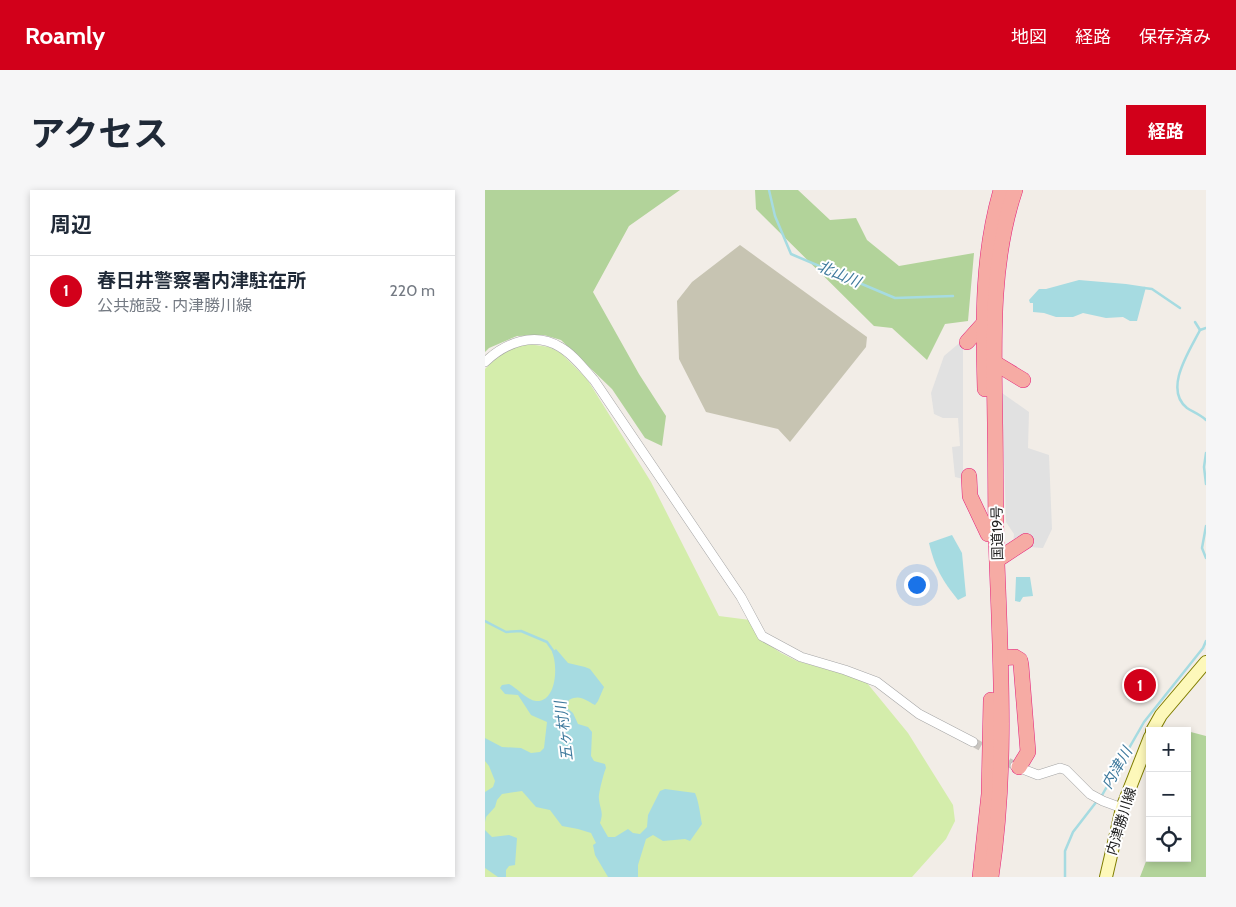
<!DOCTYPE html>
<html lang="ja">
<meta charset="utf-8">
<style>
body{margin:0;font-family:Cabin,"Noto Sans JP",sans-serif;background:#f6f6f7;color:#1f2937}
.controls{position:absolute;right:15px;bottom:15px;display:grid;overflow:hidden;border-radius:0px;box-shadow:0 2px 8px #0003}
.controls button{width:45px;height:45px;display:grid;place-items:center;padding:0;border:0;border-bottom:1px solid #e0e1e3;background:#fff;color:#1f2937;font:25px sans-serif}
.you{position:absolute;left:431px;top:394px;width:18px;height:18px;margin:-12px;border:4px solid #fff;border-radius:50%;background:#1a73e8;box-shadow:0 0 0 8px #1a73e833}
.badge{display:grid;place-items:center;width:32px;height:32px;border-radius:50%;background:#d2001a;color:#fff;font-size:16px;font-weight:700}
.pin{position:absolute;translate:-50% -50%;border:2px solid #fff;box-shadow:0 1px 5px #0006}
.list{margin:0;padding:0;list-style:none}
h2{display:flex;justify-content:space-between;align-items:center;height:65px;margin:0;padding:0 20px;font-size:21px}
h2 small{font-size:16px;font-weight:400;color:#747a83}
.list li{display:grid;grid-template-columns:32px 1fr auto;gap:15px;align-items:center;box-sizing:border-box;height:70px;padding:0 20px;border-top:1px solid #e0e1e3}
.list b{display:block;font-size:19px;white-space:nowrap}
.list p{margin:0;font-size:16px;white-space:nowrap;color:#747a83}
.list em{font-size:16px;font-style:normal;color:#747a83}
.icon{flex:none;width:28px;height:28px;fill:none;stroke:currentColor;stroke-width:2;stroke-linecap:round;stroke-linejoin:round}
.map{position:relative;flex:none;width:721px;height:687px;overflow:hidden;border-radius:0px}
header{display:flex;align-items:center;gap:30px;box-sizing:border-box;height:70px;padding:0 25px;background:#d2001a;color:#fff}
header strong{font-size:24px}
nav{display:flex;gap:28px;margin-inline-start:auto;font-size:18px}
.intro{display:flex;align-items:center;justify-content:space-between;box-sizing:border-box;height:120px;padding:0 30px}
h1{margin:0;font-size:35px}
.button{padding:12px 22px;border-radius:0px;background:#d2001a;color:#fff;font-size:18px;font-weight:700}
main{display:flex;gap:30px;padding:0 30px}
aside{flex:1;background:#fff;border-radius:0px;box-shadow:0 2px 8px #0003}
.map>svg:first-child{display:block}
.construction{fill:#c7c4b2}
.grass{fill:#d4edab}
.forest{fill:#b2d39a}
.parking{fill:#e1e1e1}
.water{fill:#a6dbe1}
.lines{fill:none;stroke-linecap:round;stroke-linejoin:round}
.stream{stroke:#a6dbe1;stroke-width:2.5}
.minor-tunnel{stroke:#c8c4bf;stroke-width:9;stroke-dasharray:9 4.5;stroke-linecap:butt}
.minor-casing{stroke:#a5a5a5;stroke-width:10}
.secondary-casing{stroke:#807e00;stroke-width:14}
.trunk-casing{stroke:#e4207b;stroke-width:16}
.minor{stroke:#fff;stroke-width:9}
.secondary{stroke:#fdf8ba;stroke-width:12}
.trunk{stroke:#f6aba4;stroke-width:15}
.labels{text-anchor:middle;stroke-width:4;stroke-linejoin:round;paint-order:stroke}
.street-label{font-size:14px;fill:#212121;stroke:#fff}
.water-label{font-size:15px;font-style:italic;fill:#3f7a9d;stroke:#fff}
</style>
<header>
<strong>Roamly</strong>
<nav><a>地図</a><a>経路</a><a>保存済み</a></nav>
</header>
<div class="intro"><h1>アクセス</h1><a class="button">経路</a></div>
<main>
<aside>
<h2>周辺<small></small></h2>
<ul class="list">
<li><span class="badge">1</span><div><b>春日井警察署内津駐在所</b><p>公共施設 · 内津勝川線</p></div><em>220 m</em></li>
</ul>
</aside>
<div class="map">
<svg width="721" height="687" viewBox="0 0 721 687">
<rect width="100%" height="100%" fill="#f2ede7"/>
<path class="construction" d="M255,55l127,92 -1,10 -76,95 -12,-13 -72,-17 -27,-53 -2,-58 15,-19z"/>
<path class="grass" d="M43,154l21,3 12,6 26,26 64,103 68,134 31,4 9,14 9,10 13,9 16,8 50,14 20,8 41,50 45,72 2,16 -9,18 -34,38h-427v-508c14,-15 22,-20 43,-25z"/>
<g class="forest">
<path d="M0,0h195l-51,36 -36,66 46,82 27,42 -4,30 -17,-8 -33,-49 -51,-49 -17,-5 -27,1 -28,12 -4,4z"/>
<path d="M270,0h43l32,30 26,-2 11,22 32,26 75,-13 -6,68 -23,3 -18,36 -35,-32 -18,-2 -118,-117z"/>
<path d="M702,541l19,5v141h-66l10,-26v7h37z"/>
</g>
<g class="parking">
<path d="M478,150v139l-8,-2 -3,-30 8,-1 -2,-28h-15l-9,-4 -3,-21 13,-37z"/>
<path d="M517,203l27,19 -1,36 21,7 3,74 -9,19 -30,-2 1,-12 -8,-12z"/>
</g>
<g class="water">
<path d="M594,90l47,4 20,3 -9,34h-7l-7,-4 -17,1 -23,-5 -10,4h-17l-12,-4 -11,-1v-9h-3l-1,-3 10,-11h7z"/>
<path d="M467,345l10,18 4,43 -8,4c-16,-20 -23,-32 -29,-57z"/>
<path d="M531,387h14l3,19 -10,1 -3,5 -5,-1z"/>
<path d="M71,459l12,14 17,4 5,2 14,18 -6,14 -3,4c-10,-5 -15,-11 -26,-5l-3,7 7,6 5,11 10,3 4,5 -1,24 3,5 11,3 1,4c-2,4 -8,27 -7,31 1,11 5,12 1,24l8,14h7l13,-8 5,4 7,1 7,-7 1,-12 12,-24 5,-2 30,4c4,9 5,21 7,31l-12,17 -5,-2 -22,2 -10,-6 -7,4 -8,26v12h-30l-13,-22 -2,-10 3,-2 -5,-10 -13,-4 -16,-3 -12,-16 -14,-3 -14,-16 -20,3 -5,6 -2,7 -9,10 -1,5v-30l8,-5 2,-6 -6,-15 -4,-5v-23l17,9 19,1 10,5 9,-1 4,-4 3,-26 -16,-7 -13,-20 -13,-1 -5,-6 2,-3 7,-1c8,4 18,16 27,17 21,1 22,-36 16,-49z"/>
<path d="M0,640l7,7 17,-2 8,3 -2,27 -6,1 -3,4v7h-8l-13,-9z"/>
</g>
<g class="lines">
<g class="stream">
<path d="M284,0l6,26 16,38 104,44 58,-2"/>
<path d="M659,98l8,1 28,19"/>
<path d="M710,132l5,8"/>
<path d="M721,138l-6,2c-10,20 -37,59 -13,78 6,4 13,6 19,12"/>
<path d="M721,263l-2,14 2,17"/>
<path d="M721,336l-4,22 4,10"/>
<path d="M0,431l21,11 15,-1 26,11 7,10"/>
<path d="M616,607l43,-75 59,-74 3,-7"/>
<path d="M580,687v-26l8,-19 24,-31"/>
</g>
<path class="minor-tunnel" d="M488,552l42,24"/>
<g class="minor-casing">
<g id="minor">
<path d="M0,172c20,-19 49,-31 75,-15 13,7 24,22 34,33l147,217 21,39 39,21 44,13 32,12 42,32 54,28"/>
<path d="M530,576l23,9 22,-7 6,2 24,24 13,7 19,7"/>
</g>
</g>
<g class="secondary-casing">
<g id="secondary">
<path d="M667,541l9,-16 45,-53"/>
<path d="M621,687l16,-69 28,-71"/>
</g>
</g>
<g class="trunk-casing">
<g id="trunk">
<path d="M482,152l17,-19"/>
<path d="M510,173l28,17"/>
<path d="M500,199c-2,-67 -3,-134 16,-199"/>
<path d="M484,286l1,20 18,38"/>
<path d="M512,370l29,-19"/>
<path d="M516,468l14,-1 5,3 1,5 7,87 -9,15"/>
<path d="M495,687l9,-83 2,-94"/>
<path d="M506,687c16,-104 10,-210 6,-314 -2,-47 -1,-94 -2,-140 -1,-78 -5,-159 20,-233"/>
</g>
</g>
<use href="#minor" class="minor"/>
<use href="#secondary" class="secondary"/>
<use href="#trunk" class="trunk"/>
</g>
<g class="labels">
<g class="street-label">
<text transform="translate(512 343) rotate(-91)" y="5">国道19号</text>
<text transform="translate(636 631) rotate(-73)" y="5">内津勝川線</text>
</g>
<g class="water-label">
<text transform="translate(354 84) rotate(23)" y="5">北山川</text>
<text transform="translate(79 541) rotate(-97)" y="5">五ヶ村川</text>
<text transform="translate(632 578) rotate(-60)" y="5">内津川</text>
</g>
</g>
</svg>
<div class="controls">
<button>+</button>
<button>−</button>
<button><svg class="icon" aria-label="locate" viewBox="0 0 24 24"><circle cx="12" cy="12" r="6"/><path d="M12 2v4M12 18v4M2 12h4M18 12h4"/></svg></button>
</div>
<div class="you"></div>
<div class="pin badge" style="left:655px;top:495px">1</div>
</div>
</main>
